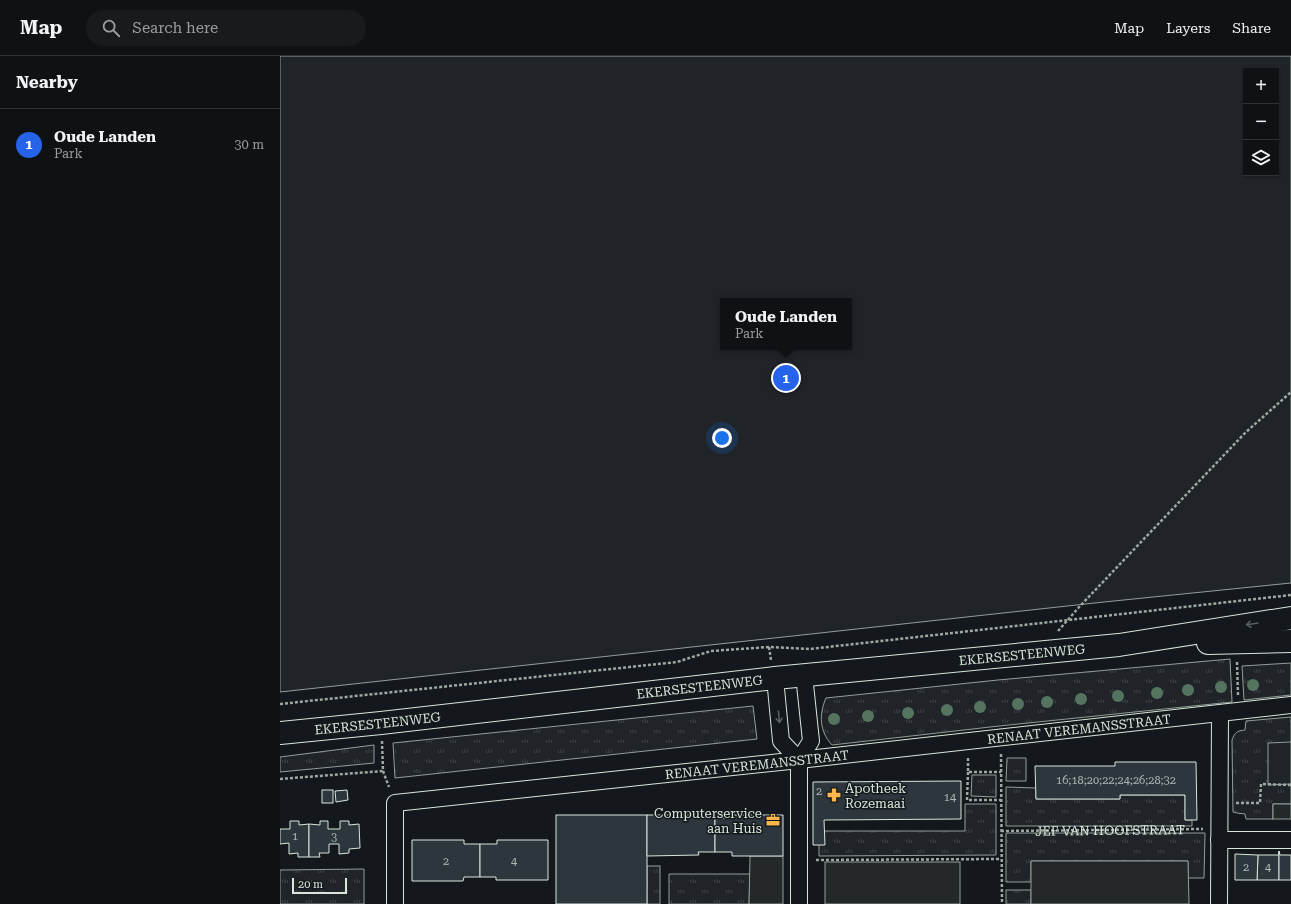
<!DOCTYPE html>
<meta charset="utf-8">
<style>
body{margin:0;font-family:"Roboto Serif",serif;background:#181b1e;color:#f1f3f6}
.controls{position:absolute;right:12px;top:12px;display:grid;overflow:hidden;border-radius:0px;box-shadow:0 1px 3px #0004}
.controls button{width:36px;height:36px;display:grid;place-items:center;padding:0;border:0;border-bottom:1px solid #2f3234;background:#0f1215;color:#f1f3f6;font:20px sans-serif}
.scale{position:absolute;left:12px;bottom:10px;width:55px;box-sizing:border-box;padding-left:4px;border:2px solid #d8e6dc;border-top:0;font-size:11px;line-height:14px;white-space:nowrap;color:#d8e6dc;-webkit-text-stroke:3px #14181c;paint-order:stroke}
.you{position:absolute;left:442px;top:382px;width:14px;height:14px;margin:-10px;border:3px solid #fff;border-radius:50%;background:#1a73e8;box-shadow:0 0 0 6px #1a73e833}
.badge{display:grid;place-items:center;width:26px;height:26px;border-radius:50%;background:#2563eb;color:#fff;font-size:13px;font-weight:700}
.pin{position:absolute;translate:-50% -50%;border:2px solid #fff;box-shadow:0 1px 4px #0006}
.popup{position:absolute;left:440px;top:242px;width:132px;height:52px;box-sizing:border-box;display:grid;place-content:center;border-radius:0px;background:#0f1215;filter:drop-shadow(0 1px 3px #0005);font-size:13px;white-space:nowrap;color:#9b9ea0}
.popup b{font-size:15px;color:#f1f3f6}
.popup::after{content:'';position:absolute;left:50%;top:100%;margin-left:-8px;border:8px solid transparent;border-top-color:#0f1215}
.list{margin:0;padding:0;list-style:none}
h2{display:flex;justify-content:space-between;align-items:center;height:52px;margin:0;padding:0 16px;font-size:17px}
h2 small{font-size:13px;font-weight:400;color:#9b9ea0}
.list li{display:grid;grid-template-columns:26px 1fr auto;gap:12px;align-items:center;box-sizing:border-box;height:72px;padding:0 16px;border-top:1px solid #2f3234}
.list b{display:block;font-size:15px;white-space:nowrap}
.list p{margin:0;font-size:13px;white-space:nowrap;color:#9b9ea0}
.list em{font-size:13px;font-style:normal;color:#9b9ea0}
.icon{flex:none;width:22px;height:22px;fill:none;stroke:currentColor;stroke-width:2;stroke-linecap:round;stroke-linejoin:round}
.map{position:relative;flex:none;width:1011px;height:848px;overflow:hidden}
header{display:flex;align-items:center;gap:24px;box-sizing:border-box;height:56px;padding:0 20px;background:#0f1215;border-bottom:1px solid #2f3234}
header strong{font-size:19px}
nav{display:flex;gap:22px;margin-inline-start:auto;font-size:14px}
.search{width:280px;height:36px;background:#181b1e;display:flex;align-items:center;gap:10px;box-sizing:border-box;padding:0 14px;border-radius:22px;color:#9b9ea0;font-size:15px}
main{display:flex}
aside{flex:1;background:#0f1215}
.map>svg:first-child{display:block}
.grass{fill:url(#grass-tufts);stroke:#939e99}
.green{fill:#202428;stroke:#939e99;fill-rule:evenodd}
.parking{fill:#24282b;stroke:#939e99}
.building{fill:#2c363c;stroke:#d8e6dc}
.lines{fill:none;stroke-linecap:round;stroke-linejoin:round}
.minor-casing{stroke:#d8e6dc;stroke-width:18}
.secondary-casing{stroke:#d8e6dc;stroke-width:24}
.path{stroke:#9da8a2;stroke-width:2.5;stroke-dasharray:3 2;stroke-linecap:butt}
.minor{stroke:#14181c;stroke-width:16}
.secondary{stroke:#14181c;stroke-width:22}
.tree{fill:#55745f}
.oneway{stroke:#59605f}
.labels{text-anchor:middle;stroke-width:3;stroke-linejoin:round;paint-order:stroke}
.number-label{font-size:11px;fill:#adbab4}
.street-label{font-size:13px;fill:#d8e6dc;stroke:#14181c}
.poi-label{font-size:13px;fill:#d8e6dc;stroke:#14181c;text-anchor:start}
</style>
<header>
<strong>Map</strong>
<div class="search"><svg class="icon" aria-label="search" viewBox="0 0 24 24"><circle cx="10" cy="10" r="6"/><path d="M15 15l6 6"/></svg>Search here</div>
<nav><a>Map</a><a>Layers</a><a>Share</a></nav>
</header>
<main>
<aside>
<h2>Nearby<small></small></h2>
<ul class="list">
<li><span class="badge">1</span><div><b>Oude Landen</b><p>Park</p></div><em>30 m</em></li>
</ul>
</aside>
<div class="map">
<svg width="1011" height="848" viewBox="0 0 1011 848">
<defs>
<pattern id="grass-tufts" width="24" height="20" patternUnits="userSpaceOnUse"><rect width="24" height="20" fill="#202428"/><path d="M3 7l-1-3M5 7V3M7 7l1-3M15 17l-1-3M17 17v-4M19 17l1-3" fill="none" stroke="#404447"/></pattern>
</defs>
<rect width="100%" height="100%" fill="#14181c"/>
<g class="grass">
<path d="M950,603l2,43 -233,24 -167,19c-13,-14 -13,-31 -6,-47l172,-18z"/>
<path d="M1011,607v32l-47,5 -2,-34z"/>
<path d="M473,650l4,33 -362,39 -2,-35z"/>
<path d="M1011,661v87h-18v15h-27l-1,-5 -8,-1 -4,-1 -1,-72c3,-8 5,-9 13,-10l1,-9z"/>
<path d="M94,689v18l-94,9v-15z"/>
<path d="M727,702h19v23h-20z"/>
<path d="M692,719h24v22l-25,-1z"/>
<path d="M726,731l30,1v11h84v-4h65v25h7v6h-186z"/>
<path d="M685,748h31v51l-177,1v-12l5,-13h141z"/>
<path d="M726,777h199l-1,45h-16v-17h-157v21h-25z"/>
<rect x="367" y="810" width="13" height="38"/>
<path d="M84,813v35h-84v-34z"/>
<path d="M389,818h81l-1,30h-80z"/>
<rect x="726" y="834" width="25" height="14"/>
</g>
<g class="green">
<path d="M0,0h1011v527l-187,19 -824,90zM966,15h30v102h-30zM443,245h126v46h-126z"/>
<path d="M1011,686v42l-23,1v-42z"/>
</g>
<g class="parking">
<rect x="993" y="748" width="18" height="15"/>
<path d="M470,800h33v48h-34z"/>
<path d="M751,805h157l1,43h-158z"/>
<rect x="545" y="806" width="135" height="42"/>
</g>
<g class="building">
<path d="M835,706h81l1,58h-12v-25h-65v4h-84l-1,-33h80z"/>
<path d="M681,725v38l-137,1 1,25h-12v-63z"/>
<rect x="42" y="734" width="11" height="13"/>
<path d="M67,734l1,10 -12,2 -1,-11z"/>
<rect x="276" y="759" width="91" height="89"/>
<path d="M367,759h52l-1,3h17v34h-17l1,3 -52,1z"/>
<path d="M452,759h51v41h-51v-4h-17v-34h17z"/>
<path d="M10,765h9v4l10,-1v33h-11v-4l-9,1v-11l-9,1v-15h10z"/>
<path d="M40,765h8v8h12v-8h9v4l10,-1 1,24 -11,1v4l-10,1v-10h-10v9h-10l1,4h-11v-33l11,1z"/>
<path d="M132,784h52v4h16v33h-16l-1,4h-51z"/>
<path d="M217,784h51v40h-52v-3h-16v-33h17z"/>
<path d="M999,795v29h-22l1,-25h21z"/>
<path d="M999,795l1,4h11v25h-12z"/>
<path d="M955,798l23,1 -1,25h-22z"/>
</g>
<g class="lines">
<g class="minor-casing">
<g id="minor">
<path d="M495,622l6,63 18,19"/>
<path d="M939,784h72"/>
<path id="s2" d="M115,848v-101l404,-43 492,-55"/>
<path d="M519,848v-144l12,-19 -7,-66"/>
<path d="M939,848l1,-190"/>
</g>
</g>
<g class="secondary-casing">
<g id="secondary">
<path d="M928,587l83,-2"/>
<path id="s3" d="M0,677l101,-10 394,-45 344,-33 172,-27"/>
</g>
</g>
<g class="path">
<path d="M778,575l22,-25 165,-173 46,-41"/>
<path d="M489,591l2,13"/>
<path d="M957,606l1,33"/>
<path d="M0,648l397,-42 34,-11 58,-4 41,2 481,-54"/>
<path d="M102,685l1,30 6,16"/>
<path d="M721,698l1,150"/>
<path d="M688,702v14h33"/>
<path d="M688,716l-1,28h34"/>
<path d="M0,723l103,-8"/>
<path d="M956,747h24l1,-19 30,1"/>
<path id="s1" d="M721,775l202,-2"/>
<path d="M536,804l185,-1"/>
</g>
<use href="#minor" class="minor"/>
<use href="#secondary" class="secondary"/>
</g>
<g class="tree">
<circle cx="973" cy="629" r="6"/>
<circle cx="941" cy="631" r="6"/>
<circle cx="908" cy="634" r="6"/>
<circle cx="877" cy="637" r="6"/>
<circle cx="838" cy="640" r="6"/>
<circle cx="801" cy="643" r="6"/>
<circle cx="767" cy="646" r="6"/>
<circle cx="738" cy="648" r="6"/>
<circle cx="700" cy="651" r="6"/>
<circle cx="667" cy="654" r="6"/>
<circle cx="628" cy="657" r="6"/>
<circle cx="588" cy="660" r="6"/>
<circle cx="554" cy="663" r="6"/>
</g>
<defs><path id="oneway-shaft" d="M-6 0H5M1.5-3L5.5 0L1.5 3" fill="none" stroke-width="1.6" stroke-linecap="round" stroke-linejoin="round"/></defs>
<g class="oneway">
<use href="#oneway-shaft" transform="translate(972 568) rotate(171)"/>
<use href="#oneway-shaft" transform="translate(499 661) rotate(84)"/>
</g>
<defs>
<g id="pharmacy-bare" transform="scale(1.08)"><path d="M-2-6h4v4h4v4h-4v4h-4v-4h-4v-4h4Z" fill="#ffb74d" stroke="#14181c" stroke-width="2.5" paint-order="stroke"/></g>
<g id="office-bare" transform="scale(1.08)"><path d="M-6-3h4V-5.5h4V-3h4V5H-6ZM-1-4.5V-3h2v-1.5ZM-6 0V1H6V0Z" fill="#ffb74d" stroke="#14181c" stroke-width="2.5" paint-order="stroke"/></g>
</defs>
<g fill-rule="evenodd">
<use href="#pharmacy-bare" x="554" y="739"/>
<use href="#office-bare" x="493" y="764"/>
</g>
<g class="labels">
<g class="number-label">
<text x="836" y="728">16;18;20;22;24;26;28;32</text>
<text x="539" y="739">2</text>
<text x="670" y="745">14</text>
<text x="15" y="784">1</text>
<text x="54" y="785">3</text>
<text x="166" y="809">2</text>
<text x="234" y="809">4</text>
<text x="966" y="815">2</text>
<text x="988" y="815">4</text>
</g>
<g class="street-label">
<text dy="5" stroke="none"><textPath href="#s3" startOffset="746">EKERSESTEENWEG</textPath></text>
<text dy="5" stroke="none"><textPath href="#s3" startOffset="422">EKERSESTEENWEG</textPath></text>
<text dy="5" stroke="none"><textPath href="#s3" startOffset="98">EKERSESTEENWEG</textPath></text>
<text dy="5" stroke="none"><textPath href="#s2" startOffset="789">RENAAT VEREMANSSTRAAT</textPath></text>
<text dy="5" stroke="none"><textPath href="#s2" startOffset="465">RENAAT VEREMANSSTRAAT</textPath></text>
<text dy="5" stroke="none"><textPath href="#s1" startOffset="109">JEF VAN HOOFSTRAAT</textPath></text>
</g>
<g class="poi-label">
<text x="565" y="737">Apotheek<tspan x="565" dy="15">Rozemaai</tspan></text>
<text x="482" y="762" text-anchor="end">Computerservice<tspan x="482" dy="15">aan Huis</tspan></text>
</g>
</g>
</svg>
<div class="controls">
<button>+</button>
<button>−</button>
<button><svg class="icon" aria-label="layers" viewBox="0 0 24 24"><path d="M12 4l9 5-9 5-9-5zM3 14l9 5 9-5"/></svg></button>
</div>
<div class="scale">20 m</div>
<div class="you"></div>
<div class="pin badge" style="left:506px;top:322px">1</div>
<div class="popup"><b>Oude Landen</b>Park</div>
</div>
</main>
